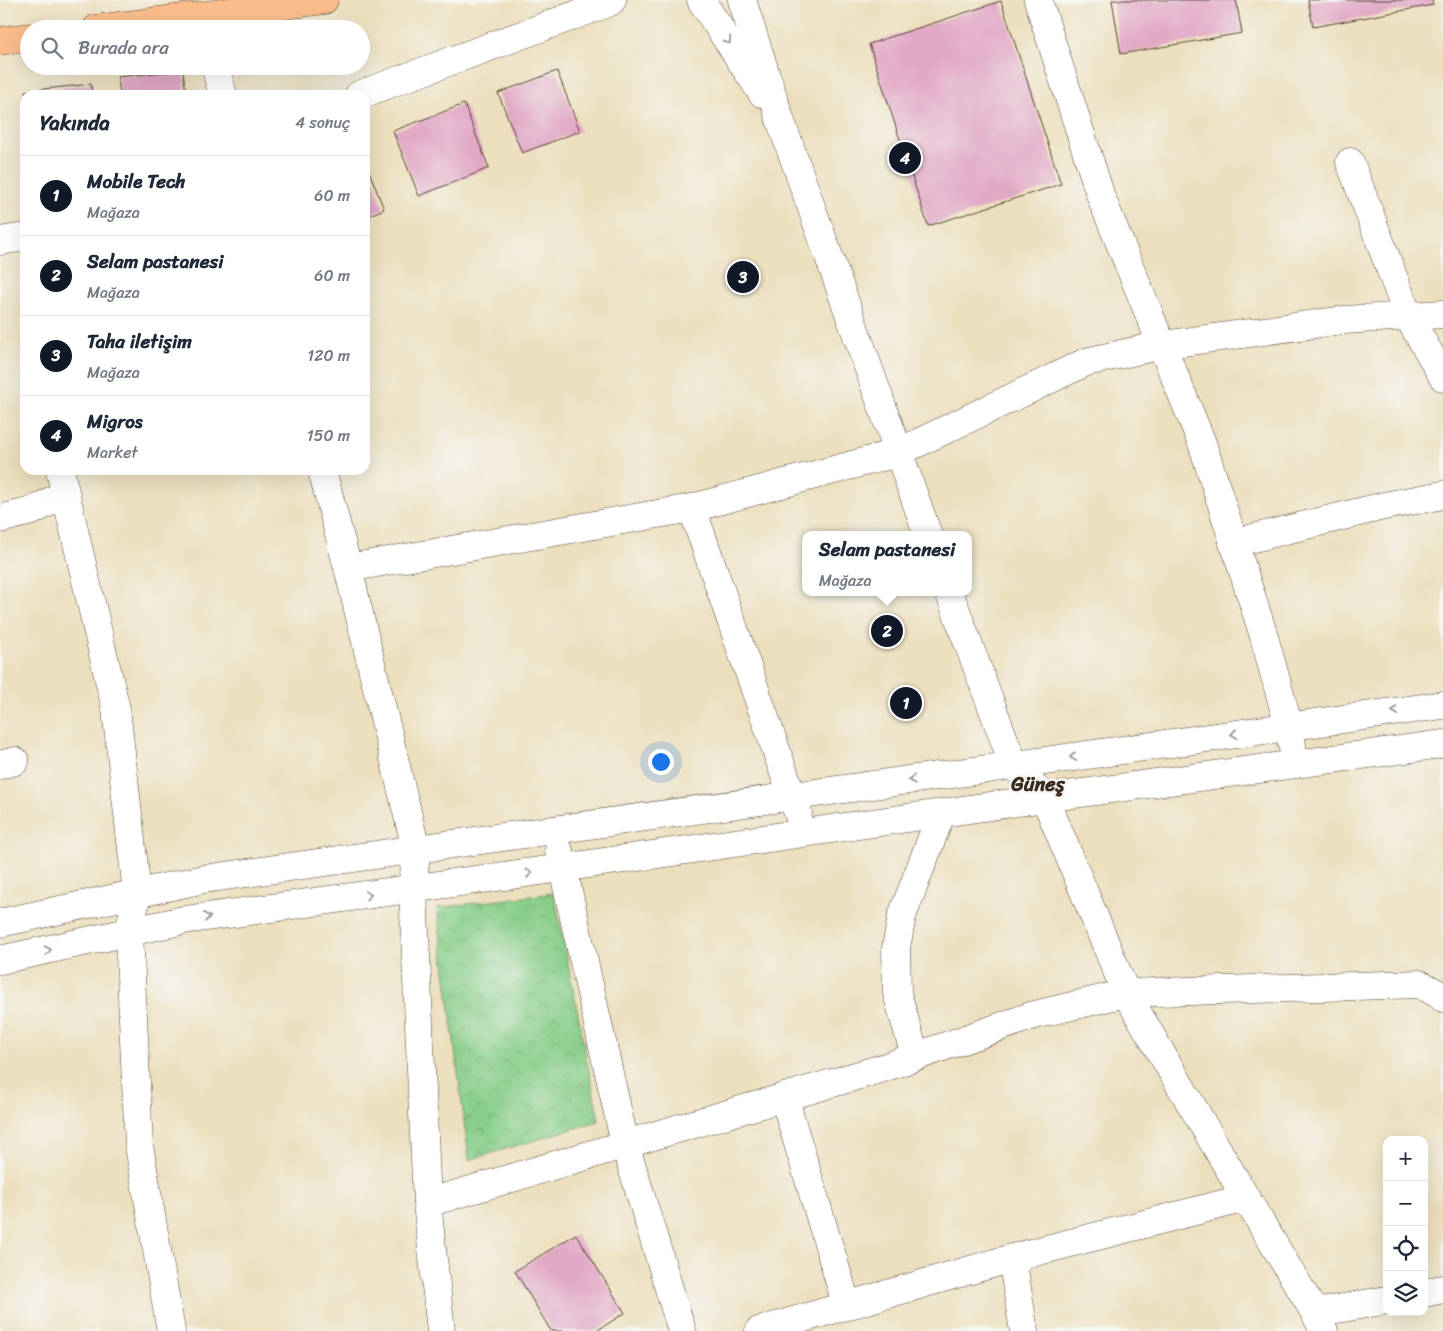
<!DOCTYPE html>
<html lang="tr">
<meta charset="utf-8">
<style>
body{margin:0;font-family:Sriracha,sans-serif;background:#f6f6f7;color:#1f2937}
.controls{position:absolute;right:15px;bottom:15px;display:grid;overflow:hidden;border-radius:10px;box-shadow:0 5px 20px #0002}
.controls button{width:45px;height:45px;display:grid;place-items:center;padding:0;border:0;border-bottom:1px solid #e0e1e3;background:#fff;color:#1f2937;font:25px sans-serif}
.you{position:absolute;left:660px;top:761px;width:18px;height:18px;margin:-12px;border:4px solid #fff;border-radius:50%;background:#1a73e8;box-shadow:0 0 0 8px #1a73e833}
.badge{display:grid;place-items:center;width:32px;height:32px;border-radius:50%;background:#111827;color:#fff;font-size:16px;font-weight:700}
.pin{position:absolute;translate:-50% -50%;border:2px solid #fff;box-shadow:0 1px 5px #0006}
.popup{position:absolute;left:802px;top:531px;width:170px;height:65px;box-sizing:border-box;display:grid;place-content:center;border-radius:10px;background:#fff;filter:drop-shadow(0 1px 4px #0005);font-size:16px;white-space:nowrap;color:#747a83}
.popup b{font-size:19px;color:#1f2937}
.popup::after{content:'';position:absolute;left:50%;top:100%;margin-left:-10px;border:10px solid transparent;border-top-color:#fff}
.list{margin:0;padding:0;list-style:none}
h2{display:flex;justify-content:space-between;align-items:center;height:65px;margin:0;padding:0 20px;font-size:21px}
h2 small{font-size:16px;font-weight:400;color:#747a83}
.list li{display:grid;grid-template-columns:32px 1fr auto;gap:15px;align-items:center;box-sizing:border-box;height:80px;padding:0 20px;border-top:1px solid #e0e1e3}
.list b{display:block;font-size:19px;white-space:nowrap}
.list p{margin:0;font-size:16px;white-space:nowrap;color:#747a83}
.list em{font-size:16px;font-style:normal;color:#747a83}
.icon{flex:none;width:28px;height:28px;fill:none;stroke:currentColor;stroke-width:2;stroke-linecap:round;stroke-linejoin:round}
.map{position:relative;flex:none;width:1443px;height:1331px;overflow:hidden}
.search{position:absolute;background:#fff;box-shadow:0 5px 20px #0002;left:20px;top:20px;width:350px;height:55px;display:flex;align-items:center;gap:12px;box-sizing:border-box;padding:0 18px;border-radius:28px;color:#747a83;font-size:19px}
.panel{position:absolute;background:#fff;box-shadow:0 5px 20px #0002;left:20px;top:90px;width:350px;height:385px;border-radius:15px}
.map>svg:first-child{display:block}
.park{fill:url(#park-crowns);stroke:#627c54}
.building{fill:#e1a8c5}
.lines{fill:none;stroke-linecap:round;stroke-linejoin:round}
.minor-casing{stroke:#564536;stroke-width:29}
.major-casing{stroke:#564536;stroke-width:29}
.minor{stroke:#fff;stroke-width:28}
.major{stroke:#fabc8b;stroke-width:28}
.oneway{stroke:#a79f9a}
.labels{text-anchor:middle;stroke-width:5;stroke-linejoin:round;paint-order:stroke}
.district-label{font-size:20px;font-weight:bold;fill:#3b2a1e;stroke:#f6f6f2}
</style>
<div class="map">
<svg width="1443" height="1331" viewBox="0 0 1443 1331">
<defs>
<pattern id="park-crowns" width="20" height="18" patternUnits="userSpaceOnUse" patternTransform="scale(1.25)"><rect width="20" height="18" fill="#88ce89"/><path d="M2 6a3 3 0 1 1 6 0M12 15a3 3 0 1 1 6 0" fill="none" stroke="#76b176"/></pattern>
</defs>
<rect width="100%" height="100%" fill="#f6f6f2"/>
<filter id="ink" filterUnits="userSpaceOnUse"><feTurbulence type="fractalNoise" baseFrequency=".02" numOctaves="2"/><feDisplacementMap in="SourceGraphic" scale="10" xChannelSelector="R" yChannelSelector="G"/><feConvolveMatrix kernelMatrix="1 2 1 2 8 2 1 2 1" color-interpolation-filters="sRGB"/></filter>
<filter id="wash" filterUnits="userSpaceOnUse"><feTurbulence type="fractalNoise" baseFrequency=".0096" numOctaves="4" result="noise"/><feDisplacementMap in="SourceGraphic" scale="20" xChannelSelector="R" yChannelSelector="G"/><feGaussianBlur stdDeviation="1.12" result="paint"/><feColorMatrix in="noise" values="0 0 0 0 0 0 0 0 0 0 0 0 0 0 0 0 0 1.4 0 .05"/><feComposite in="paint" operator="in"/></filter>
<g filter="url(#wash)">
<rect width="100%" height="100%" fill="#ecdfbd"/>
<path class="park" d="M554,893l45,228 -130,39 -32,-252z"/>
<g id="blocks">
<g class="building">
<path d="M1112,0h124l6,33 -121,21z"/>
<path d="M1308,0h124l1,5 -120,22z"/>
<path d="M1001,1l60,183 -133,42 -59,-182z"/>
<path d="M183,70l3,25h-66l-2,-18z"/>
<path d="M557,71l23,60 -58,22 -24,-60z"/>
<path d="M91,84l1,11h-66l-1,-4z"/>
<path d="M464,104l25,64 -70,28 -26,-65z"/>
<path d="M365,161l19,48 -19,8z"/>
<path d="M576,1234l49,79 -29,18h-45l-36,-60z"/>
</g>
</g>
</g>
<g filter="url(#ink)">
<use href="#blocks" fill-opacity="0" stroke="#564536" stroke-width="1"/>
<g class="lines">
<g class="minor-casing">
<g id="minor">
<path d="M701,0l61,93"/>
<path d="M742,0l39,122 147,413"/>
<path d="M1038,0l63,197 101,246 61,190 26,94 3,18"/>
<path d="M215,66l8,29"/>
<path d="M359,95l249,-92 4,-3"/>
<path d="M1350,162l58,154 35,61"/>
<path d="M0,241l25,-4"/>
<path d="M60,470l56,239 21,184 -8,40 10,213 32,185"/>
<path d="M322,470l26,98 68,281 -3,40 14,314 14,128"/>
<path d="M692,508l106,305"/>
<path d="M0,519l32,-8 32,-17"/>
<path d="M1233,543l151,-37 59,-11"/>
<path d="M348,568l344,-60 205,-55 189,-91 76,-17 182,-25 99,-6"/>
<path d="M949,592l65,174 31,32 81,195 120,205 69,115 9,18"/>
<path d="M0,765l15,-4"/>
<path d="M559,851l66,293 57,187"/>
<path d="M0,923l204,-44 1239,-174"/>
<path d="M0,960l184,-40 378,-52 483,-70 398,-54"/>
<path d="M915,1056l-18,-63 -1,-45 6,-32 39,-102"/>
<path d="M784,1097l63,209"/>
<path d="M427,1203l456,-135 151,-53 92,-22 294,-9 18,10 5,4"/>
<path d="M1012,1258l12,73"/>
<path d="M1424,1293l19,-4"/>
<path d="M1315,1313l72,-13"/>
<path d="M759,1331l253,-73 234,-60"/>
</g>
</g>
<g class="major-casing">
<g id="major">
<path d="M96,29l228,-29"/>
<path d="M0,41l29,-4"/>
</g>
</g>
<use href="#minor" class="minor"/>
<use href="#major" class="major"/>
</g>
<defs><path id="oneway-chevron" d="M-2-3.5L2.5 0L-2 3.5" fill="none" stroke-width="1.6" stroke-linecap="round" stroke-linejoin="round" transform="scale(1.25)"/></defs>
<g class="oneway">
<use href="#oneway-chevron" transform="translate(728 41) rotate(57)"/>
<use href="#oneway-chevron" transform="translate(1395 711) rotate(172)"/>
<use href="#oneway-chevron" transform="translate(1234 734) rotate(172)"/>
<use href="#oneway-chevron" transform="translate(1073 757) rotate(172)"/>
<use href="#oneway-chevron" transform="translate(912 780) rotate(172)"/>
<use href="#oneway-chevron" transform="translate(529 873) rotate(-8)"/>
<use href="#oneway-chevron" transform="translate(368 895) rotate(-8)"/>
<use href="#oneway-chevron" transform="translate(207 917) rotate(-8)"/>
<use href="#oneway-chevron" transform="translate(48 950) rotate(-12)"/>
</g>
</g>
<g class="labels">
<g class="district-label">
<text x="1038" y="791">Güneş</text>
</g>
</g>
</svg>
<div class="controls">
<button>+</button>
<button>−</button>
<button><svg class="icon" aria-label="locate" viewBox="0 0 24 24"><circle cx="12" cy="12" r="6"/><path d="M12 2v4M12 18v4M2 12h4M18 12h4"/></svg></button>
<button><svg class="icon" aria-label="layers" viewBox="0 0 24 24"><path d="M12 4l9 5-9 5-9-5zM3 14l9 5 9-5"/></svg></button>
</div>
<div class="you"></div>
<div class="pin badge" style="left:906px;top:703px">1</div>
<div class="pin badge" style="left:887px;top:631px">2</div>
<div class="popup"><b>Selam pastanesi</b>Mağaza</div>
<div class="pin badge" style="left:743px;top:277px">3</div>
<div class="pin badge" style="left:905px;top:158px">4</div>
<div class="search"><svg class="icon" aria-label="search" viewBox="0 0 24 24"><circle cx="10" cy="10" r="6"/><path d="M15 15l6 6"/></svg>Burada ara</div>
<section class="panel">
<h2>Yakında<small>4 sonuç</small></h2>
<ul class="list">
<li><span class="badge">1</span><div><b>Mobile Tech</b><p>Mağaza</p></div><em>60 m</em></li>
<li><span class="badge">2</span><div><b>Selam pastanesi</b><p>Mağaza</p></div><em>60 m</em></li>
<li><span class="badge">3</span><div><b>Taha iletişim</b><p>Mağaza</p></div><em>120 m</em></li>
<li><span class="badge">4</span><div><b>Migros</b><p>Market</p></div><em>150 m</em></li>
</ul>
</section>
</div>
